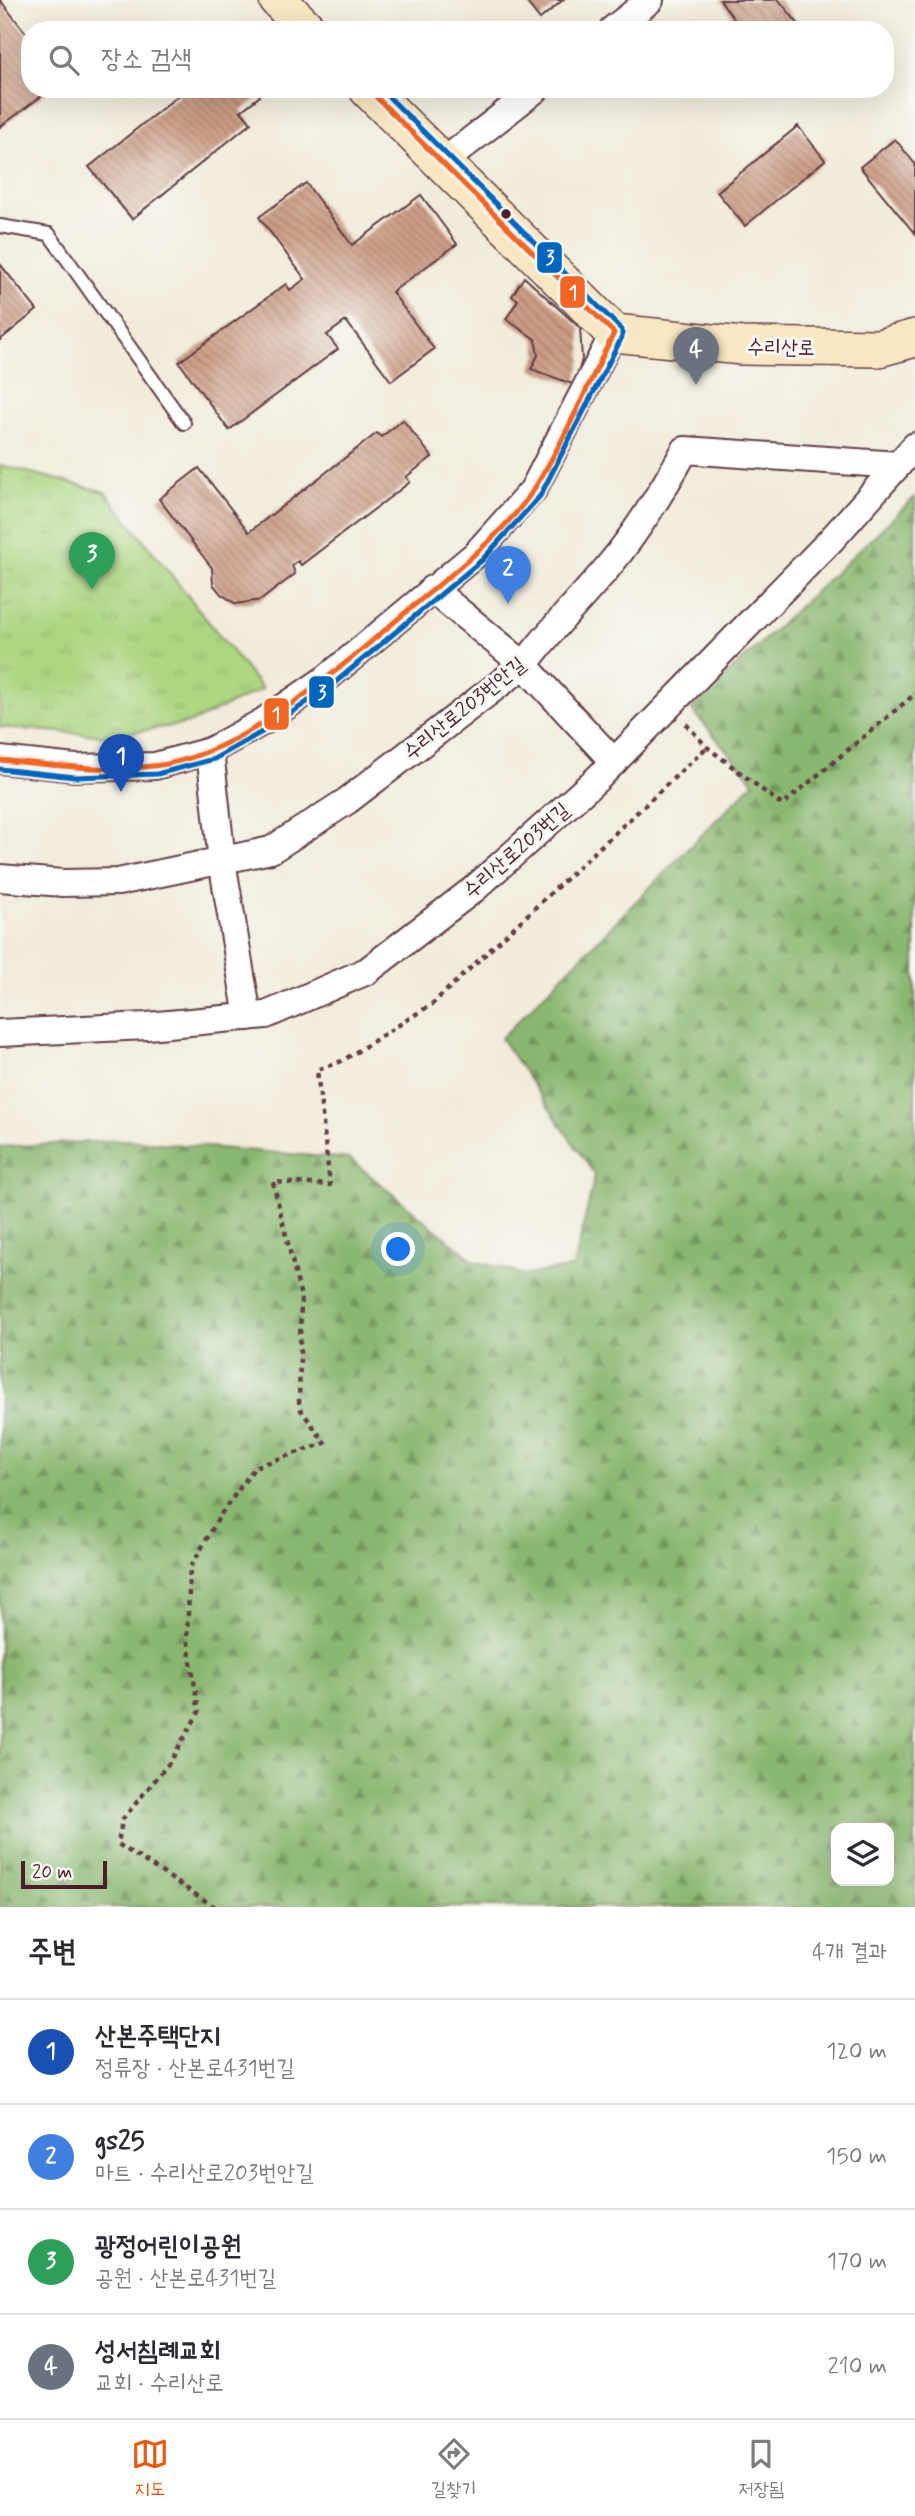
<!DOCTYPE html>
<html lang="ko">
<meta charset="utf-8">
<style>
body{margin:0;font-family:Mynerve,"Poor Story",sans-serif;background:#f7f7f7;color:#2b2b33}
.controls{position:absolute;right:21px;bottom:21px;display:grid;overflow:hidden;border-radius:14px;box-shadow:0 7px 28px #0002}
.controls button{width:63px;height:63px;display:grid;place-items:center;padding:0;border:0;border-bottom:2px solid #e1e1e2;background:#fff;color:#2b2b33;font:35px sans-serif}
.scale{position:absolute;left:21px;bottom:18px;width:86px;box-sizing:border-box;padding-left:7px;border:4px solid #4a1f2b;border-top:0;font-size:19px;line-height:24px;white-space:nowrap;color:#4a1f2b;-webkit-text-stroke:5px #f6f6f2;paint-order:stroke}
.you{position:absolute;left:399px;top:1250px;width:24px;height:24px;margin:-18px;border:5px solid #fff;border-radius:50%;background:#1a73e8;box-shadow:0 0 0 10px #1a73e833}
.badge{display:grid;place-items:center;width:46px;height:46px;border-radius:50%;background:#ea580c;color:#fff;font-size:23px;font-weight:700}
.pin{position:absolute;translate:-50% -58px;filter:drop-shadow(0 2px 4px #0008)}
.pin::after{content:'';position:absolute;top:37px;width:24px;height:21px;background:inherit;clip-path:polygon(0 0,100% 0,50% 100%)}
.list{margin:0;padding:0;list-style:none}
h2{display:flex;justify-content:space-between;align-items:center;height:91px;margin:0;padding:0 28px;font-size:30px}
h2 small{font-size:23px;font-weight:400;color:#7c7c81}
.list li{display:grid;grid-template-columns:46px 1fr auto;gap:21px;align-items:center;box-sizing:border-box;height:105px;padding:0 28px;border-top:2px solid #e1e1e2}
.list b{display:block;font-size:26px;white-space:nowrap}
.list p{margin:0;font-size:23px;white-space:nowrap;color:#7c7c81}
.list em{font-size:23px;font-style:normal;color:#7c7c81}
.icon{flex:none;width:38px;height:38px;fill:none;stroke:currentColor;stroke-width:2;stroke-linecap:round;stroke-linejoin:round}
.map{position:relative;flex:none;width:915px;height:1907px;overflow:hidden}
.search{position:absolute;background:#fff;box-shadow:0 7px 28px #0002;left:21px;right:21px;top:21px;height:77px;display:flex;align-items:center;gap:18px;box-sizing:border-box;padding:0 24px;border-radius:28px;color:#7c7c81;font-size:26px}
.sheet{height:511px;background:#fff}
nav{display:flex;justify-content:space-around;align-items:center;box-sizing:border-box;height:98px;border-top:2px solid #e1e1e2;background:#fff;font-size:19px;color:#7c7c81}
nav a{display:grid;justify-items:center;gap:4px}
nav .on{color:#ea580c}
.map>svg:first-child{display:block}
.forest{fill:url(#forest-firs);stroke:#6a6b4d;stroke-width:2;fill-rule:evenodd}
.park{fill:url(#park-tufts);stroke:#7b7a56;stroke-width:2}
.building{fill:url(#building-back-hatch)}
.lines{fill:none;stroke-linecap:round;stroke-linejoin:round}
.lane-casing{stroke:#633e45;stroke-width:16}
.street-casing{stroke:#633e45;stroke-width:30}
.secondary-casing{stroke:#633e45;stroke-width:40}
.path{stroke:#633e45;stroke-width:4.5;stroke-dasharray:5 5;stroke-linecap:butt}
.lane{stroke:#fff;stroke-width:12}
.street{stroke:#fff;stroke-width:26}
.secondary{stroke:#f9e7c3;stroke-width:37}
.bus-1-casing{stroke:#f6f6f2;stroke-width:10}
.bus-2-casing{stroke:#f6f6f2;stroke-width:10}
.bus-1{stroke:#f26522;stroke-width:5}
.bus-2{stroke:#0065bd;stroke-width:5}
.bus-dot{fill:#4a1f2b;stroke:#f6f6f2;stroke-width:2.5}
.labels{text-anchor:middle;stroke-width:6;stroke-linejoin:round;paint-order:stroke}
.street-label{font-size:21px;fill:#4a1f2b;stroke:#f6f6f2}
.line-badge{stroke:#f6f6f2;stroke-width:2.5}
.badge-label{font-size:19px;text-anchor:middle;font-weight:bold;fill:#fff}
</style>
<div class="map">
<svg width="915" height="1907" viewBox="0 0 915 1907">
<defs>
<pattern id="forest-firs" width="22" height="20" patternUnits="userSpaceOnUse" patternTransform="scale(1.75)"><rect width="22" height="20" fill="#89b76f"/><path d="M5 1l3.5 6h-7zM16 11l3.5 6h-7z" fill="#72945b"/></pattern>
<pattern id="park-tufts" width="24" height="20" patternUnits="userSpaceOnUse" patternTransform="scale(1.75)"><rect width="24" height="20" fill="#acd681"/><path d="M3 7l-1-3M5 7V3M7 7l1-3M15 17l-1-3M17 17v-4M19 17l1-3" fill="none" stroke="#96b770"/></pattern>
<pattern id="building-back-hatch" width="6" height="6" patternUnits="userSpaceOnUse" patternTransform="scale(1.75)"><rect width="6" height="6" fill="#cb9d85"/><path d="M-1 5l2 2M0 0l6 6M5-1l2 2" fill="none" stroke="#a77f6d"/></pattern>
</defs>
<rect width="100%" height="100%" fill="#f6f6f2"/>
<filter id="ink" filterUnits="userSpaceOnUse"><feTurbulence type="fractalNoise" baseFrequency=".0143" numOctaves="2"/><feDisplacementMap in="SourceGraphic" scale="14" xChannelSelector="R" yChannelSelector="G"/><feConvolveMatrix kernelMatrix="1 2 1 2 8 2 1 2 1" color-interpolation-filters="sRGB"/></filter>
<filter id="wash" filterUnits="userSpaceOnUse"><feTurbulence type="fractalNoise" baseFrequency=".00686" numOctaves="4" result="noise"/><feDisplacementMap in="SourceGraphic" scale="28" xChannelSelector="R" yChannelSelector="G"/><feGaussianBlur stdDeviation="1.57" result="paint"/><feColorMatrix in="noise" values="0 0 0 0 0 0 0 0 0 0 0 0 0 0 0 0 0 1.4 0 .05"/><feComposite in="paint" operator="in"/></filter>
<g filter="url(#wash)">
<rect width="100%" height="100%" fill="#f1ebda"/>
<path class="forest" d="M915,497v1410h-915v-760l125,-7 225,19 124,102 52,14 48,-8 21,-92 -94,-137 253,-256 -63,-73zM836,1828h53v53h-53z"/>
<path class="park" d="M0,465l105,27 157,197 -72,34 -82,13 -108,-9z"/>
<g id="blocks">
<g class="building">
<path d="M0,0l30,38v51h21l-51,38z"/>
<path d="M525,0h38l-23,19z"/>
<path d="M720,0h59l24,30h-61z"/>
<path d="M174,89h80l6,7 -19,15 10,12 -119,96 -43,-52 90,-72z"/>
<path d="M798,126l27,34 -80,66 -28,-34z"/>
<path d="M895,139l20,25v70l-55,-67z"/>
<path d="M306,183l46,62 69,-50 36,49 -65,48 42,57 -43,32 -45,-60 -19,14 11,14 -109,81 -50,-68 107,-78 4,6 15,-11 -46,-62z"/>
<path d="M0,264l37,46 -37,30z"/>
<path d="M524,277l56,51 2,31 -7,26 -44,-16 7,-14 -3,-16 -29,-20 12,-19 -6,-4z"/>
<path d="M403,420l29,37 -26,20 4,5 -109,83 -3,-4 -6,4 3,9 -34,26 -25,4 -15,-10 -8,-10 -1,-16 -53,-69 40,-31 50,64 128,-99 4,4z"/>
</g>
</g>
</g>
<g filter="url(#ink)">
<use href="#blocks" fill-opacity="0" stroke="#633e45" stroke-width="2"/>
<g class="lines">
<g class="lane-casing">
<path id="lane" d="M0,226l49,8 135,189"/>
</g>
<g class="street-casing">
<g id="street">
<path d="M612,30l38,-30"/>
<path d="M442,163l94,-74"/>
<path d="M432,589l92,76 90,97"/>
<path d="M210,751l12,110 26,156"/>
<path d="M0,760l75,8 80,-2 55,-15 54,-30 63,-43 149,-124 57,-64 81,-157"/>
<path d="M0,878l63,5 55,-1 153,-32 76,-49 177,-136c26,-35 56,-65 84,-98 30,-36 55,-77 77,-117l213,15"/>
<path d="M0,1033l147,-7 119,-11 101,-44 107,-82 124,-111 233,-238 84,-94"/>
</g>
</g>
<g class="secondary-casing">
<g id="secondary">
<path d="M278,0l30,30"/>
<path d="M368,89l246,244 128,13 137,2 36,-10"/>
</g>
</g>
<g class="path">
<path d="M686,724l21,23 75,58 133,-111"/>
<path d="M215,1907l-97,-63 4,-24 48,-58 29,-50 -12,-75 3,-69 31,-54 34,-47 70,-24 -26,-36 2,-110 -28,-115 57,3 -13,-115 25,-9 90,-57 275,-257"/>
</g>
<use href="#lane" class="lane"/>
<use href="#street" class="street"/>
<use href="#secondary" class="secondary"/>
<g class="bus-1-casing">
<path id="bus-1" d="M0,760c51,5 102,12 153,6 92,-10 191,-102 259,-159 40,-33 94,-75 122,-118 31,-49 54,-105 80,-156l-246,-244"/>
</g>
<g class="bus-2-casing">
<path id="bus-2" d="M0,769l75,8 82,-3 57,-15 55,-31 63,-43 150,-125 58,-64 82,-159v-7l-241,-241"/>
</g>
<use href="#bus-1" class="bus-1"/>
<use href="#bus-2" class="bus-2"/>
</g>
</g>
<circle class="bus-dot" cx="506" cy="214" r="6"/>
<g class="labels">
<g class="street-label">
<text transform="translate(781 347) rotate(1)" y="7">수리산로</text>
<text transform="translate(464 708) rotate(-39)" y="7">수리산로203번안길</text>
<text transform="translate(516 850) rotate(-41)" y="7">수리산로203번길</text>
</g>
</g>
<g class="line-badge">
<rect x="536" y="241" width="27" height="33" rx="7" fill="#0065bd"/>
<rect x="559" y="275" width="27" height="34" rx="7" fill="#f26522"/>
<rect x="308" y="675" width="27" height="34" rx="7" fill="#0065bd"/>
<rect x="263" y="697" width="27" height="34" rx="7" fill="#f26522"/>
</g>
<g class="badge-label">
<text x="550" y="264">3</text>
<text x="573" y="299">1</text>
<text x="322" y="699">3</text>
<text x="276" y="721">1</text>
</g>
</svg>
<div class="controls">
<button><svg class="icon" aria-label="layers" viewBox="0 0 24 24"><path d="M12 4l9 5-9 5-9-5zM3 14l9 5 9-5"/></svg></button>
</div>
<div class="scale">20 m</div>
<div class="you"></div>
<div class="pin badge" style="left:121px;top:792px;background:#1a4fb4">1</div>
<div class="pin badge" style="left:508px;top:604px;background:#3f7fe0">2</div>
<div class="pin badge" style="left:92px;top:590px;background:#2e9e5b">3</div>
<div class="pin badge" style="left:696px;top:385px;background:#6b7280">4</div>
<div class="search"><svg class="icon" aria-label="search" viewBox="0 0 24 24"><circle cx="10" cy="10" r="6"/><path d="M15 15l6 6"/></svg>장소 검색</div>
</div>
<section class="sheet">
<h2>주변<small>4개 결과</small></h2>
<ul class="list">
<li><span class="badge" style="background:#1a4fb4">1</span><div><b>산본주택단지</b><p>정류장 · 산본로431번길</p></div><em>120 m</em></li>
<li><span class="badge" style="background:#3f7fe0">2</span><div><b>gs25</b><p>마트 · 수리산로203번안길</p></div><em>150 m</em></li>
<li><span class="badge" style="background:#2e9e5b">3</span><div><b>광정어린이공원</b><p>공원 · 산본로431번길</p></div><em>170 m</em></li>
<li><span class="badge" style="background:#6b7280">4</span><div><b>성서침례교회</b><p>교회 · 수리산로</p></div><em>210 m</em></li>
</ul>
</section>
<nav>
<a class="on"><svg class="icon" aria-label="map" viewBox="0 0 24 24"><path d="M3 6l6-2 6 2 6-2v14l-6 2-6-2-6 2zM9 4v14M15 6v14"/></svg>지도</a>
<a><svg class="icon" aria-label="directions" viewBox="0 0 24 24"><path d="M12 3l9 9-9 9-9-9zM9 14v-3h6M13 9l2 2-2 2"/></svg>길찾기</a>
<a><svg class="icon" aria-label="saved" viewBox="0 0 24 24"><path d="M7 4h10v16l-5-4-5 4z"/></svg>저장됨</a>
</nav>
